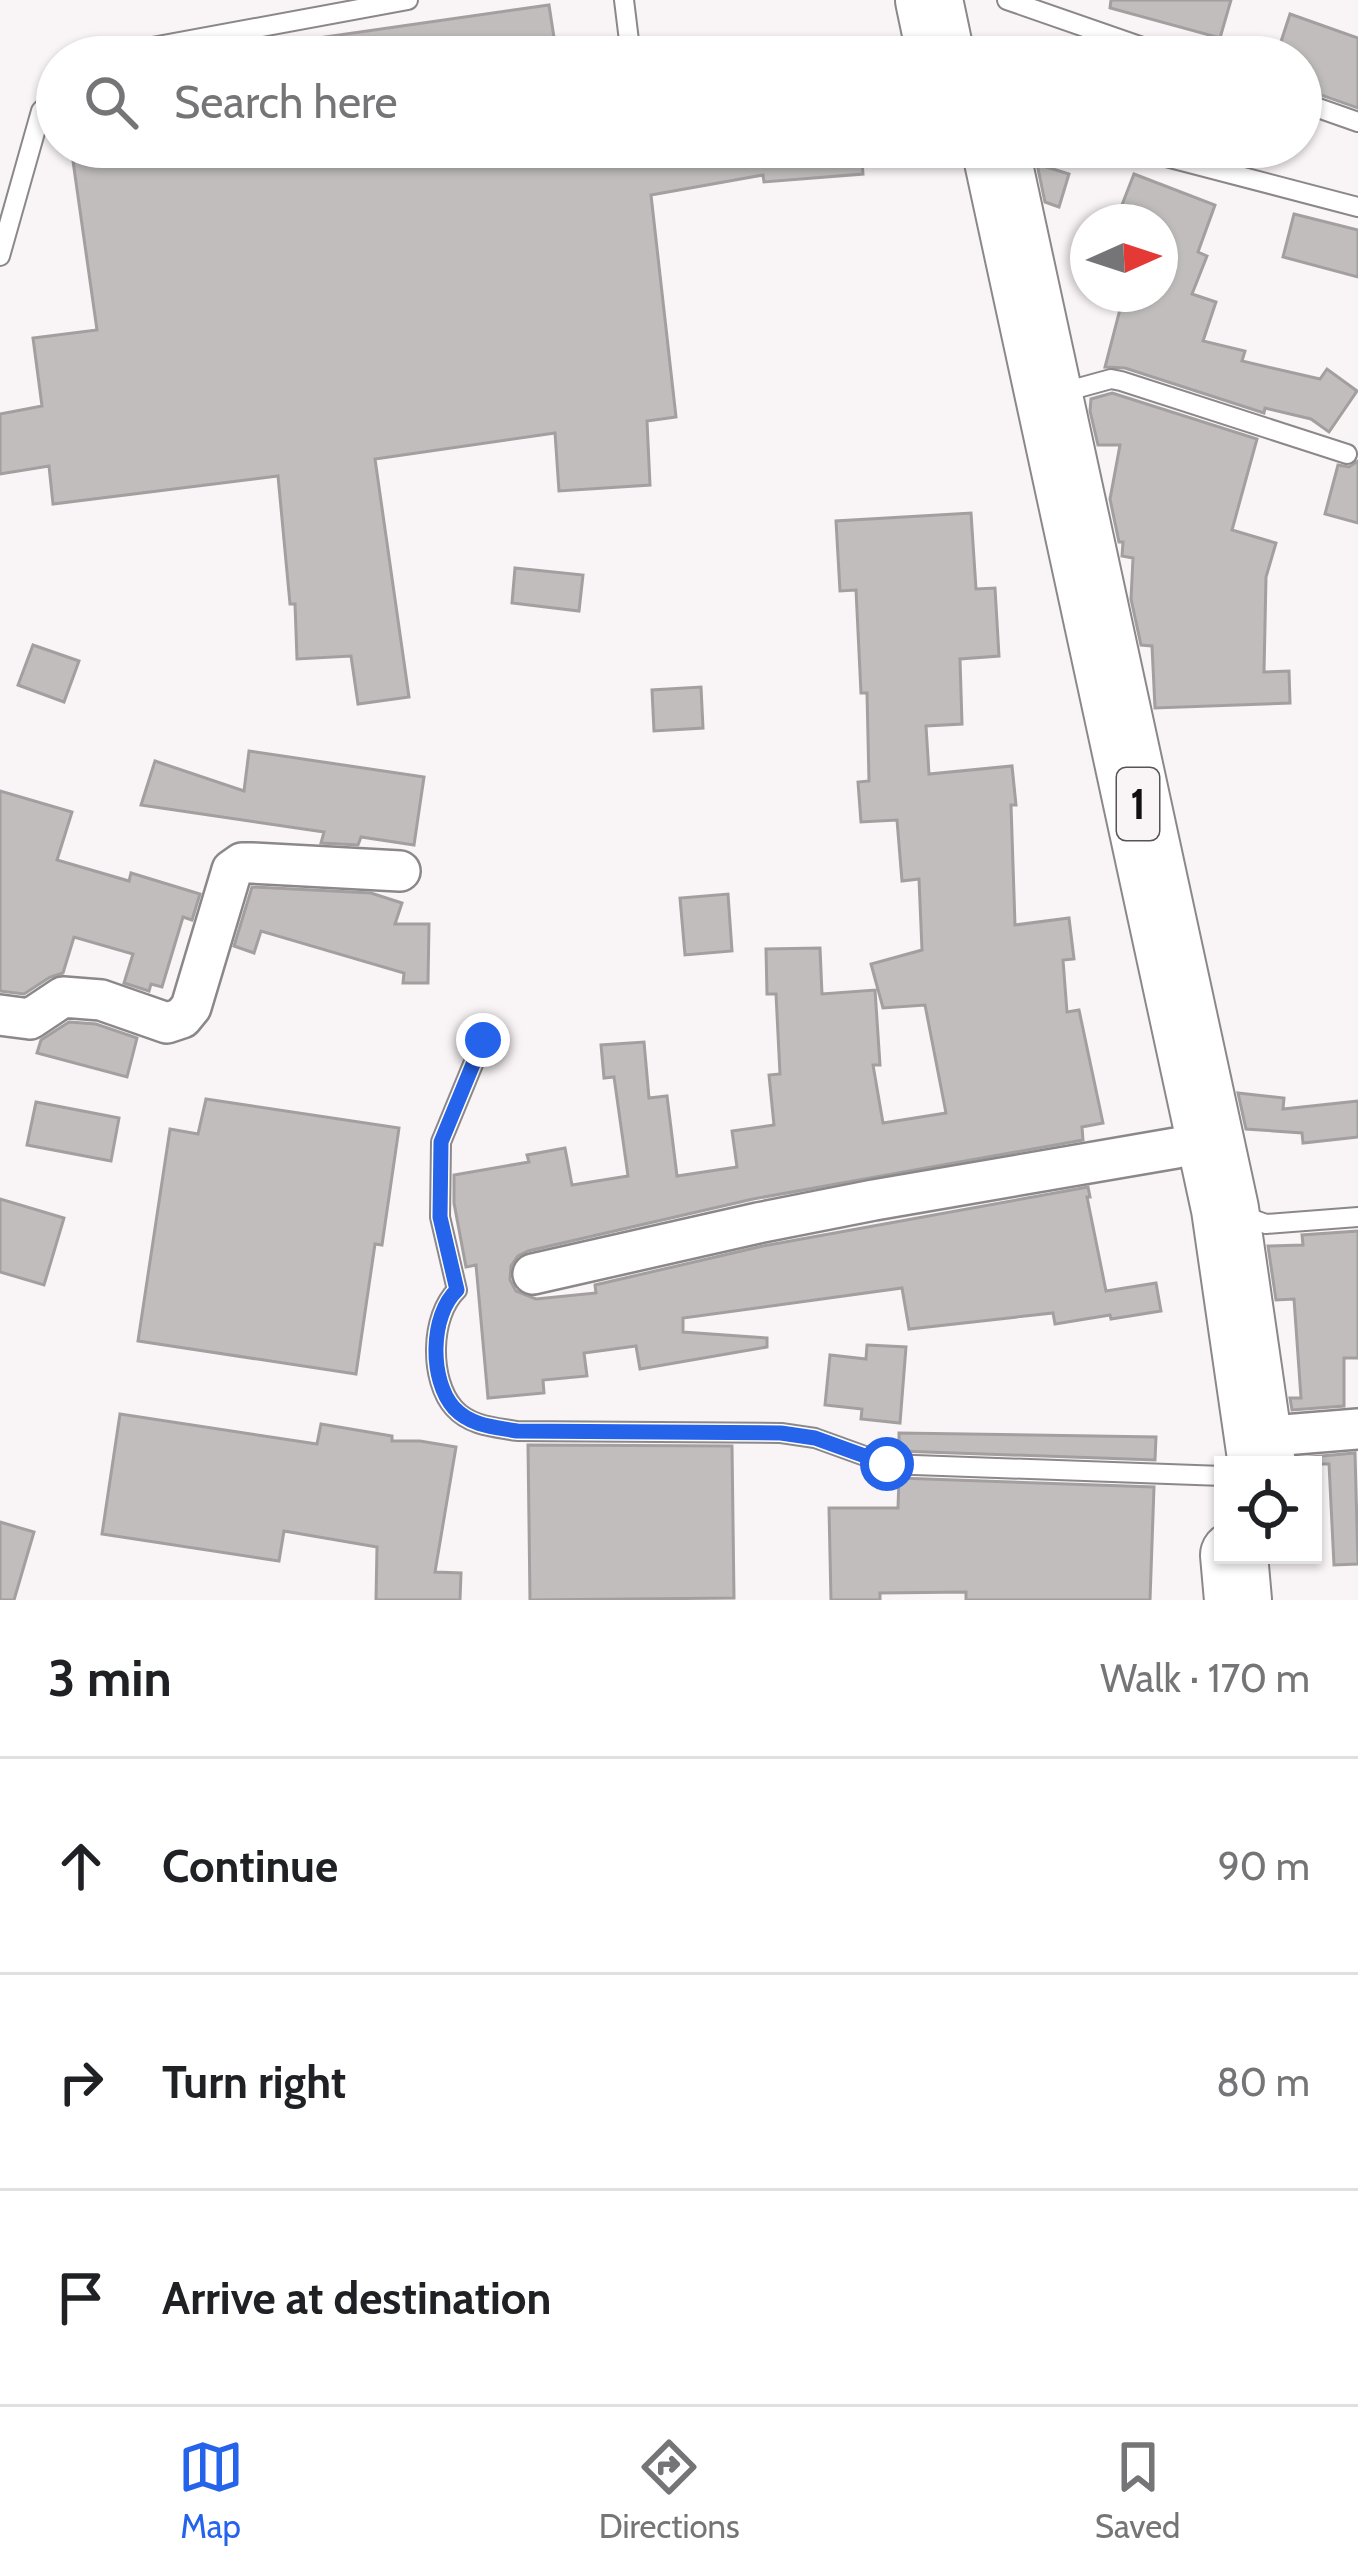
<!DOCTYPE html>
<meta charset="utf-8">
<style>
body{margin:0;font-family:Cabin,sans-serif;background:#f2f2f2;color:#202124}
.controls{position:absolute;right:36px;bottom:36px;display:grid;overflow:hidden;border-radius:0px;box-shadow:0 3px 9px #0004}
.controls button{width:108px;height:108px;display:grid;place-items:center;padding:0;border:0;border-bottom:3px solid #e0e0e0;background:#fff;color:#202124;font:60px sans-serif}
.compass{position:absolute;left:1070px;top:204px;width:108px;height:108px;border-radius:50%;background:#fff;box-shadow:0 3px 9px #0004;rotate:87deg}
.stop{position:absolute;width:36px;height:36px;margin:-27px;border:9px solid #2563eb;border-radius:50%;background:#fff}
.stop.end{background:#2563eb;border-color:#fff;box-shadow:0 3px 12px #0008}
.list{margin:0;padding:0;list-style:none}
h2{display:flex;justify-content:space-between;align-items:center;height:156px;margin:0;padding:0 48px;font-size:51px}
h2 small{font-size:39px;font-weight:400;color:#757577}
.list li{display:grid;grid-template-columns:78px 1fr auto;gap:36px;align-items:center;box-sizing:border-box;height:216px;padding:0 48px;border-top:3px solid #e0e0e0}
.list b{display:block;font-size:45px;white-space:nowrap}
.list em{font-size:39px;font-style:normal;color:#757577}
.icon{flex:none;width:66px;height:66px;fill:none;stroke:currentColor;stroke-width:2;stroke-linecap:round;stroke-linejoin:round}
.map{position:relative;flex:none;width:1358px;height:1600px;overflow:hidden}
.search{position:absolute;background:#fff;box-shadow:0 3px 9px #0004;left:36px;right:36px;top:36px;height:132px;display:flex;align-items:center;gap:30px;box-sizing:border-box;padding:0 42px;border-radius:66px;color:#757577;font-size:45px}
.sheet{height:804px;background:#fff}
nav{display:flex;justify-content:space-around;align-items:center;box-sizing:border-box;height:168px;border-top:3px solid #e0e0e0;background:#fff;font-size:33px;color:#757577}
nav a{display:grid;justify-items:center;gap:6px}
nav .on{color:#2563eb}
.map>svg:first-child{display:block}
.building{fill:#c1bdbd;stroke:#a39fa0;stroke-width:3}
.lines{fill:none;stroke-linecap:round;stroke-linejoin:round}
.lane-casing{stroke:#8c8889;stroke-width:22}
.street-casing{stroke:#8c8889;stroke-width:44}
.highway-casing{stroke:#8c8889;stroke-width:70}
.lane{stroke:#fff;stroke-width:18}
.street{stroke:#fff;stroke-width:39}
.highway{stroke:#fff;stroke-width:66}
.route{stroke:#2563eb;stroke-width:15}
.labels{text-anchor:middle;stroke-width:12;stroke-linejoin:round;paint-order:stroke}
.shield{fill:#f9f4f5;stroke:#575455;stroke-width:3}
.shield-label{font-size:42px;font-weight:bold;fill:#121010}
</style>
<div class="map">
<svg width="1358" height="1600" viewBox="0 0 1358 1600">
<rect width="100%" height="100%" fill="#f9f4f5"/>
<g class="building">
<path d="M1111,0h120l-11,38 -110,-30z"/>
<path d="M549,5l8,52h-266l-1,-15z"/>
<path d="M1290,14l68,24v70l-57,-20v-31h-25z"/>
<path d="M71,147h669l1,4 52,-4h68l2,27 -99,8 -1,-7 -112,20 25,222 -29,4 3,64 -91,6 -4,-58 -180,26 34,238 -51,7 -7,-48 -54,3 -2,-55h-5l-12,-128 -225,28 -4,-38 -49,8v-60l42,-8 -9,-68 64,-8z"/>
<path d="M1037,164l32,10 -10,33 -14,-5z"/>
<path d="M1134,174l81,31 -17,47 9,4 -15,38 24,8 -13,39 42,10 -3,10 78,18 7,-10 30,22 -28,41 -18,-13 -46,-11 -1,5 -139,-45 -20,-1 19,-73h36v-72h-35l4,-9 -9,-3z"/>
<path d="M1294,214l64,16v47l-75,-20z"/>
<path d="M1112,393l145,46 -25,91 44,13 -10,34 -2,95 25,-1 1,32 -135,5 -3,-62 -11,-1 -10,-46 2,-41 -11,-2 1,-14h-4l-9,-43 10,-54h-22l-8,-34 1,-12z"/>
<path d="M1358,461v62l-33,-9 13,-49 11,2z"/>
<path d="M971,513l5,76 19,-1 4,68 -39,3 2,65 -36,2 3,48 83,-8 4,39h-5l4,120 54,-7 5,41 -11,1 4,52 12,-2 24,113 -21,4 1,13 -330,59 -225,52 -10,5 -7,10 -1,14 6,11 20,8 60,-6 -1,-8 168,-39 325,-59 2,10h-3l19,94 50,-8 5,28 -50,8 -1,-4 -55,9 -2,-11 -144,16 -7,-41 -219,30v14l84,6v9l-127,22 -4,-23 -52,7 3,23 -44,4 1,13 -56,5 -12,-133 -10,2 -12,-64v-28l75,-13 -2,-7 38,-7 7,37 56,-9 -14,-99 -10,1 -3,-33 43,-3 5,56 18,-2 10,80 60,-9 -5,-36 42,-6 -5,-50 11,-1 -4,-80h-9l-1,-45 54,-1 2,46 53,-4 5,75h-7l10,58 63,-10 -21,-108 -42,3 -12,-44 51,-14 -3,-71 -17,2 -5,-61 -36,2 -3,-40 11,-1 -2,-88h-6l-5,-103 -16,1 -4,-70z"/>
<path d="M515,568l68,7 -4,36 -67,-8z"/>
<path d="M33,645l46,16 -15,41 -46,-17z"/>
<path d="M701,687l2,41 -49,3 -2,-41z"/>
<path d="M249,751l175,26 -10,68 -53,-8 -3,8 -37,-2 3,-11 -183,-27 14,-44 89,30z"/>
<path d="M0,791l72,21 -15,48 72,21 2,-8 69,21 -8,26 -9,-3 -21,70 -11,-3 -2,7 -25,-8 9,-29 -59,-17 -11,36 -13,4 -26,17 -24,-3z"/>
<path d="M252,887l119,6 31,10 -7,21h34l-1,59h-25l1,-10 -143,-42 -7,22 -20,-7z"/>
<path d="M728,894l4,57 -47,4 -5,-57z"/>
<path d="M69,1022l27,2 41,14 -10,39 -90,-24 4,-13z"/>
<path d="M1238,1093l46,5 -1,11 75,-8v36l-55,6 -1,-10 -56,-4z"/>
<path d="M206,1099l193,29 -17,117 -7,-1 -19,130 -218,-33 32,-212 28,5z"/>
<path d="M36,1102l83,16 -8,43 -84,-16z"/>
<path d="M0,1199l64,19 -20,67 -44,-13z"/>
<path d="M1358,1231v127h-14v48l-52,4 -2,-12h11l-7,-99 -18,1 -8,-54 35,-1 -1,-10z"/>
<path d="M867,1345l39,2 -6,76 -39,-4 1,-10 -37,-4 5,-50 36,4z"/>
<path d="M120,1414l197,30 4,-20 71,12v5h28l36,6 -21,125 26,1 -1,27h-84l1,-53 -93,-16 -5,30 -177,-27z"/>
<path d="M899,1433l257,4 -1,23 -256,-9z"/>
<path d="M528,1445l204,1 2,152 -204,2z"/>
<path d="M1355,1453l3,111 -24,1 -5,-101h-30v-6z"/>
<path d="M899,1478l255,9 -4,113h-184v-8l-86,1v7h-49l-2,-92h69z"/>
<path d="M0,1522l34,10 -20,68h-14z"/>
</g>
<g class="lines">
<g class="lane-casing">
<g id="lane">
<path d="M624,0l7,57"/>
<path d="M1007,0l164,57"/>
<path d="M98,57l310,-57"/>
<path d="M1301,102l57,20"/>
<path d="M1128,147l230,60"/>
<path d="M0,256l41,-145 16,-17"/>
<path d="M1060,393l51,-14 10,2 226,73"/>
<path d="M483,1040l-42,102 -1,75 17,73c-27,26 -28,90 -3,118 16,18 40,19 63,23l264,2 34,5 72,26 336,12"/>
<path d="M1241,1215l25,9 92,-7"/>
</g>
</g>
<g class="street-casing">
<g id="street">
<path d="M0,1015l30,4 33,-22 38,3 66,23 15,-5 9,-11 41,-137 10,-7h10l148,8"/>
<path d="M533,1274l225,-51 116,-23 302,-52"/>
<path d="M1259,1437l99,-8"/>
</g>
</g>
<g class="highway-casing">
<g id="highway">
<path d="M929,0l12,57"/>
<path d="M995,147l230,1062 37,256"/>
<path d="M1234,1555l4,45"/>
</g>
</g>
<use href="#lane" class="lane"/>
<use href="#street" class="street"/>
<use href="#highway" class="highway"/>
</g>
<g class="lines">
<path class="route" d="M483,1040l-42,102 -1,75 17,73c-27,25 -28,90 -3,118 17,18 40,19 63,23l264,2 34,5 72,26"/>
</g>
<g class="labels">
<rect class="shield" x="1117" y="768" width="42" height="72" rx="9"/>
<g class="shield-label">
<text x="1138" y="819">1</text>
</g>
</g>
</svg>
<div class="controls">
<button><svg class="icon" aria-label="locate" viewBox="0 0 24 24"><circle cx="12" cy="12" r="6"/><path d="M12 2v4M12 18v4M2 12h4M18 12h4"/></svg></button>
</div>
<svg class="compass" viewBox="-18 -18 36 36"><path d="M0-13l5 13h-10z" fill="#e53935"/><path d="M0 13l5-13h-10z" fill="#757577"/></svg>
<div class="stop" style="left:887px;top:1464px"></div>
<div class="stop end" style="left:483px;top:1040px"></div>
<div class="search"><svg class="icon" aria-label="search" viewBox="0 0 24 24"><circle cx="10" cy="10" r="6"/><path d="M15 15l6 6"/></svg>Search here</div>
</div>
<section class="sheet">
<h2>3 min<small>Walk · 170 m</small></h2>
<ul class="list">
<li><svg class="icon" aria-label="ahead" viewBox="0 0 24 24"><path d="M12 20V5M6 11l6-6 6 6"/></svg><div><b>Continue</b></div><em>90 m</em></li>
<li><svg class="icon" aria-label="right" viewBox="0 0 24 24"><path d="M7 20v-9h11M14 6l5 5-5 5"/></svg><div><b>Turn right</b></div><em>80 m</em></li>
<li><svg class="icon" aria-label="arrive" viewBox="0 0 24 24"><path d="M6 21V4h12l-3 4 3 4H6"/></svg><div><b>Arrive at destination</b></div></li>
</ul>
</section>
<nav>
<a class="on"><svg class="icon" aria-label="map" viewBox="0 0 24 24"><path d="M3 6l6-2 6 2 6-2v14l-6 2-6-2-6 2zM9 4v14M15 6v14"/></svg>Map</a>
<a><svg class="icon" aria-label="directions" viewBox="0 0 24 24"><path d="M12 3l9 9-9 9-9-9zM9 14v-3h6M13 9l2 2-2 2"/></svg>Directions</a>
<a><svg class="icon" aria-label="saved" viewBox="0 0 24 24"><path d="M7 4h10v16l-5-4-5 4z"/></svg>Saved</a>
</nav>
